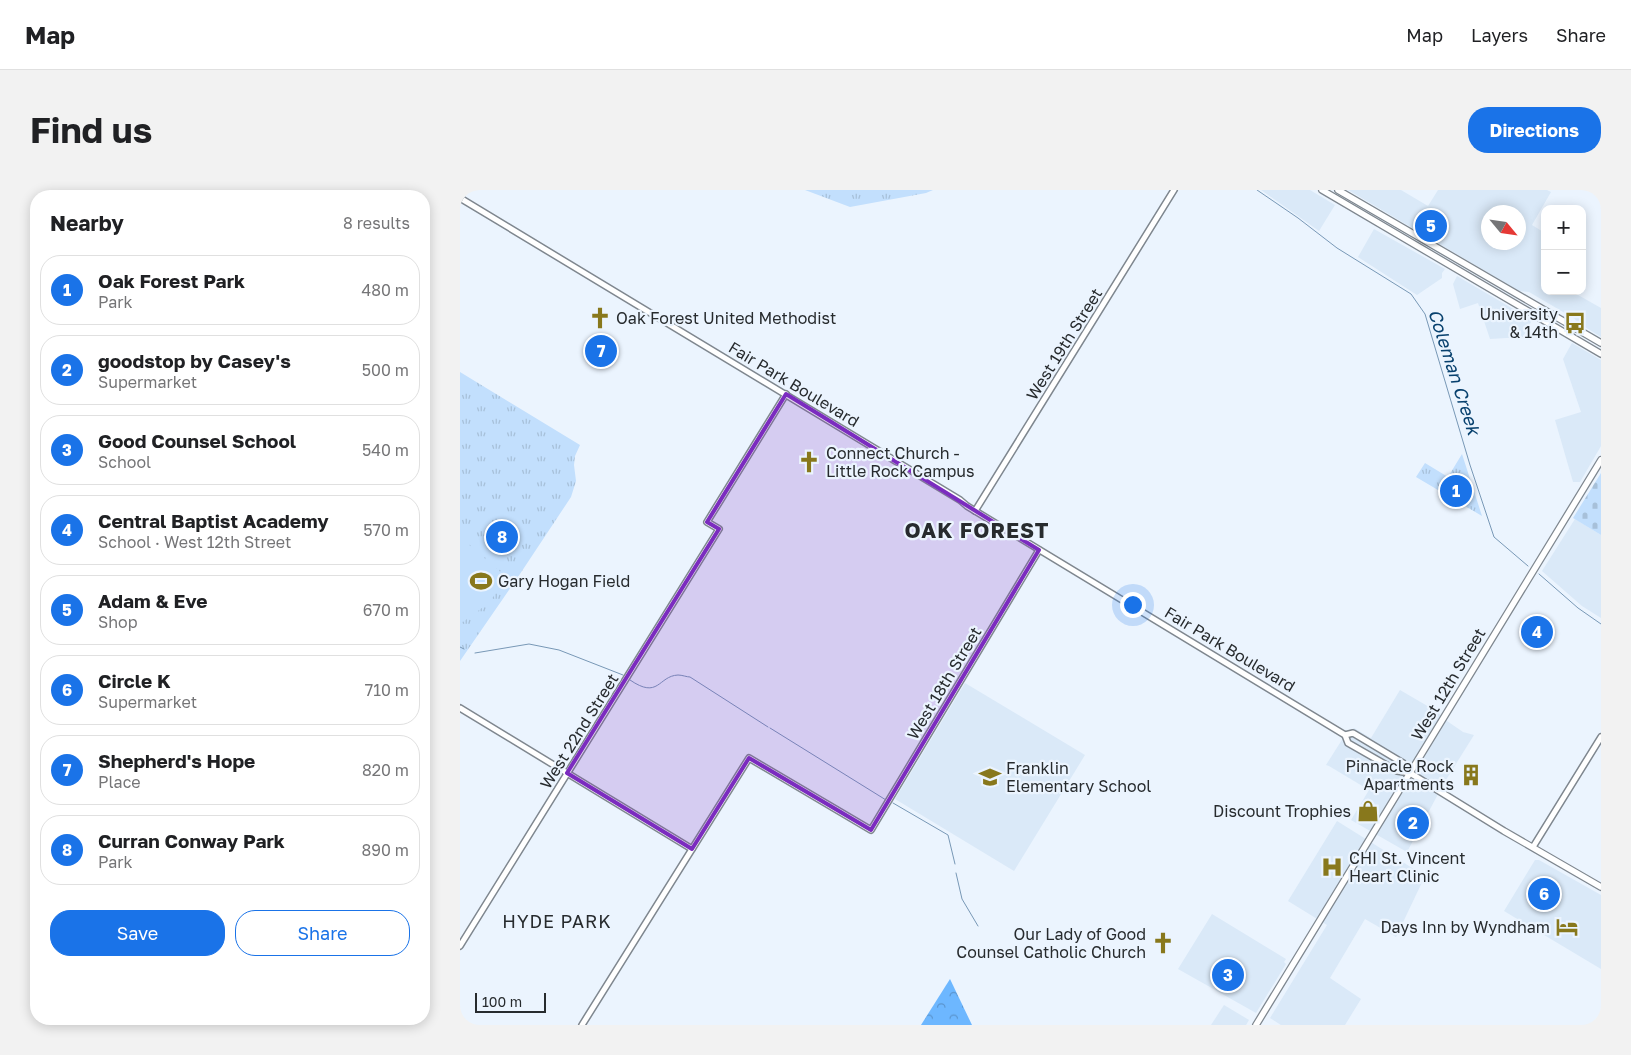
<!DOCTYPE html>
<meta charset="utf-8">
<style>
body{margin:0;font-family:"Golos Text",sans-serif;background:#f2f2f2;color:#202124}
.controls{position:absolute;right:15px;top:15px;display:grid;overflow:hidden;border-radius:10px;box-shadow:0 2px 12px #0003}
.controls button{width:45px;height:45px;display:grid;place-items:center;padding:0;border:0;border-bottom:1px solid #e0e0e0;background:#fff;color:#202124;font:25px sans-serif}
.compass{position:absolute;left:1021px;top:15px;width:45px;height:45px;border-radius:50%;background:#fff;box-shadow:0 2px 12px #0003;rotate:119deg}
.scale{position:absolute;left:15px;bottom:12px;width:71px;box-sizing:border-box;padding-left:5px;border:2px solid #272b2e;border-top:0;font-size:14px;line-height:18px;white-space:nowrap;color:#272b2e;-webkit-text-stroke:4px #ebf4fe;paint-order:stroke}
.you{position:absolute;left:672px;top:414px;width:18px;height:18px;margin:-12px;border:4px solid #fff;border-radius:50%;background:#1a73e8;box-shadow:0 0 0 8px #1a73e833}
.badge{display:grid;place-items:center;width:32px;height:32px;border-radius:50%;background:#1a73e8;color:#fff;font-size:16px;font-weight:700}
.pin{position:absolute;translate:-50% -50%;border:2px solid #fff;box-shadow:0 1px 5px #0006}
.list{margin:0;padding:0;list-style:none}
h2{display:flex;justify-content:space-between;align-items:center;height:65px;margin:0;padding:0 20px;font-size:21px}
h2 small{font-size:16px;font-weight:400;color:#757577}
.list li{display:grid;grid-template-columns:32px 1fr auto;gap:15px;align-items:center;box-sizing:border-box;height:70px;margin:0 10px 10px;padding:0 10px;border:1px solid #e0e0e0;border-radius:20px}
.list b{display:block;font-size:19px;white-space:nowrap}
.list p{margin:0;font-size:16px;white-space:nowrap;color:#757577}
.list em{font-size:16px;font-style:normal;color:#757577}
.actions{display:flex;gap:10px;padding:15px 20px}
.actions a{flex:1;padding:11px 0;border:1px solid #1a73e8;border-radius:20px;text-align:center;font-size:18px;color:#1a73e8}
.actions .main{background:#1a73e8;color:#fff}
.map{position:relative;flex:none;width:1141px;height:835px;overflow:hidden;border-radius:20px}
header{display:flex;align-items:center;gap:30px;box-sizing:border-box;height:70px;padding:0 25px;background:#fff;border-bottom:1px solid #e0e0e0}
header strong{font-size:24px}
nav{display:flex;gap:28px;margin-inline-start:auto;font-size:18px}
.intro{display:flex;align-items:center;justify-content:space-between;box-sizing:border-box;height:120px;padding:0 30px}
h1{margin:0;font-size:35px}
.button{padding:12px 22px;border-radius:20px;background:#1a73e8;color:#fff;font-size:18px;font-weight:700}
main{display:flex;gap:30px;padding:0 30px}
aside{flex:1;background:#fff;border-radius:20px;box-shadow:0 2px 12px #0003}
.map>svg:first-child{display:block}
.built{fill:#dae9f8;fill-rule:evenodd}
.forest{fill:url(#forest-crowns)}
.cemetery{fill:url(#cemetery-stones)}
.park{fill:url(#park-tufts)}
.pitch{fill:#c2dffd}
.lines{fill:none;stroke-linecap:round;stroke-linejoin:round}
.stream{stroke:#7898b6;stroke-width:1}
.tertiary-casing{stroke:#7f878f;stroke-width:8}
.secondary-casing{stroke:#7f878f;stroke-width:8}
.tertiary{stroke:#fff;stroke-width:5}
.secondary{stroke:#fff;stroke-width:5.5}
.marked{fill:#7b2cbf;fill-opacity:0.2;stroke:#7b2cbf;stroke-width:4;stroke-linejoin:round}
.labels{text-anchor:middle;stroke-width:4.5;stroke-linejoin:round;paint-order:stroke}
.poi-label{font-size:16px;fill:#272b2e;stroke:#ebf4fe;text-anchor:end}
.street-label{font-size:16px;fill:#272b2e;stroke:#ebf4fe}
.water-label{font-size:18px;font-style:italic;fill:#08416e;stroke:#ebf4fe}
.neighbourhood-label{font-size:18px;letter-spacing:1px;fill:#272b2e;stroke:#ebf4fe}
.district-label{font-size:21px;font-weight:bold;letter-spacing:1px;fill:#272b2e;stroke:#ebf4fe}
</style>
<header>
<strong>Map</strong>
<nav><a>Map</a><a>Layers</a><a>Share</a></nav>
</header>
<div class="intro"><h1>Find us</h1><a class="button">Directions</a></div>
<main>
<aside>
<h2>Nearby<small>8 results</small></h2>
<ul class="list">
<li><span class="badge">1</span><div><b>Oak Forest Park</b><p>Park</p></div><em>480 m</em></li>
<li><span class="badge">2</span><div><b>goodstop by Casey's</b><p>Supermarket</p></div><em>500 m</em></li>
<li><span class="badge">3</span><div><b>Good Counsel School</b><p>School</p></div><em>540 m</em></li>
<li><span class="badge">4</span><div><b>Central Baptist Academy</b><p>School · West 12th Street</p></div><em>570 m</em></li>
<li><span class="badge">5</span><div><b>Adam &amp; Eve</b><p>Shop</p></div><em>670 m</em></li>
<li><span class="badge">6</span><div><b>Circle K</b><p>Supermarket</p></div><em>710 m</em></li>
<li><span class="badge">7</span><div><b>Shepherd's Hope</b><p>Place</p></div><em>820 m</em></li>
<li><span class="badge">8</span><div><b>Curran Conway Park</b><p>Park</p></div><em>890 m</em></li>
</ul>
<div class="actions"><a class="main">Save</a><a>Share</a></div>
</aside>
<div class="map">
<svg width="1141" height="835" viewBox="0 0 1141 835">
<defs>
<pattern id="forest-crowns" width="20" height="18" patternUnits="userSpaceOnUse" patternTransform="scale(1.25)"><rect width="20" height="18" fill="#6db7ff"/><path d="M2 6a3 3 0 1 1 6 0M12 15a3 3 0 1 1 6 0" fill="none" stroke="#5a95cf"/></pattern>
<pattern id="cemetery-stones" width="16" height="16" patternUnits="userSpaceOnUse" patternTransform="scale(1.25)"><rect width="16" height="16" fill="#c2dffd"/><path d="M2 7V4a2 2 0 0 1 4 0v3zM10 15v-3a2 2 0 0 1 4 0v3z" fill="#a7c0d9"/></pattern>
<pattern id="park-tufts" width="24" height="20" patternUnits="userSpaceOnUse" patternTransform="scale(1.25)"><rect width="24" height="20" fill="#c2dffd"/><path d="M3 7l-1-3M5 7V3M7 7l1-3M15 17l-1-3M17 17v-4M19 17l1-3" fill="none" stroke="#a7c0d9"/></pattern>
</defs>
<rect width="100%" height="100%" fill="#ebf4fe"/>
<g class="built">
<path d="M801,0h49l25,15 -16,26z"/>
<path d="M888,0h53l27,16 10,-16h109l4,2 -19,33 13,8v58h26l30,17v29l-24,-15 -2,-3 -46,-27 -10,-1zM1058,22v30h-30v-30z"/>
<path d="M914,39l71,40 -3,4v5l-25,17 -59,-38z"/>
<path d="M997,86l75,44 -9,17 -33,2 -12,-36 -18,6 -7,-25z"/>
<path d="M1112,153l29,17v86l-21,36h-7l-18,-62 26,-8 -18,-53z"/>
<path d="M1115,329l26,16v83l-19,-12 -40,-35z"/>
<path d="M505,493l120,72 -71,116 -119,-72z"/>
<path d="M940,500l36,21 11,10 16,11 11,3 -30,48 -37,69 -56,-32 18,-30 -40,-24 -3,-1 19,-30 9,-7 17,10z"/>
<path d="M877,631l88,55 -29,61 -31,-18 -35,59 31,21 -16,26h-64l-11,-7 57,-93 -39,-24z"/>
<path d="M1075,670h4l62,35v74l-97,-58z"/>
<path d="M752,724l74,45 -2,3 2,2 -30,49 -78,-44z"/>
<path d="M764,815l25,15 -3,5h-35z"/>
</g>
<path class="forest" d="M490,789l22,46h-51z"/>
<path class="cemetery" d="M1141,283v62l-28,-17z"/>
<g class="park">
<path d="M345,0h128l-7,3 -76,14z"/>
<path d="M0,182l120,73 -5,11 -1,9 2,16 -5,16 -53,80 -58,84z"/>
<path d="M1002,264l20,62 -66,-39 9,-14 23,14z"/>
</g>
<path class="pitch" d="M0,347l44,38c-9,27 -20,31 -41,47l-3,-1z"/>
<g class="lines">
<g class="stream">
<path d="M797,0l41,28 39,30 74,46 14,20 45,151 24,72 34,29"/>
<path d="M1079,384l39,34 23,16"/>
<path d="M0,457l4,2"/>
<path d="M15,463l54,-9 30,6 64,25"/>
<path d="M170,490c29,20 28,-4 48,-5 4,0 9,2 12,2l78,50"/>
<path d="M310,538l116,72"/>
<path d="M433,613l55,32 7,29"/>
<path d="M496,683l6,26 16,27"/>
</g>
<g class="tertiary-casing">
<g id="tertiary">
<path d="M0,8l500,302 7,6 378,229 3,8 49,28 13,2"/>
<path d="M515,321l199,-321"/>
<path d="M0,518l232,141"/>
<path d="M885,545l8,-2 50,30 7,10"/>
<path d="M1073,657l68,-110"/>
<path d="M0,756l259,-417 -12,-7 79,-128"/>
<path d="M122,835l167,-267 122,72 168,-280"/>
</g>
</g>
<g class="secondary-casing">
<g id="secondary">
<path d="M862,0l279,164"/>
<path d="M878,0l263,153"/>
<path d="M950,583l94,58 97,56"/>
<path d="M796,835l345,-565"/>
</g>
</g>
<use href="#tertiary" class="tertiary"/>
<use href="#secondary" class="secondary"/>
</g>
<path class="marked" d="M326,204l253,156 -168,280 -122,-72 -57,91 -125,-76 152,-244 -12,-7z"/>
<defs>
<g id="church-bare" transform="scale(1.725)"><path d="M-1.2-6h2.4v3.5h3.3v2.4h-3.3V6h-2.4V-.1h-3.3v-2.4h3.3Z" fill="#88781c" stroke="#ebf4fe" stroke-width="2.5" paint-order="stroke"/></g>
<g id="bus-bare" transform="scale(1.725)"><path d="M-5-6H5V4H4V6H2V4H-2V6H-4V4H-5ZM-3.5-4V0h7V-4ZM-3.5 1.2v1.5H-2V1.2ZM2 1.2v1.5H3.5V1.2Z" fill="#88781c" stroke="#ebf4fe" stroke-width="2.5" paint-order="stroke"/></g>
<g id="stadium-bare" transform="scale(1.725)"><path d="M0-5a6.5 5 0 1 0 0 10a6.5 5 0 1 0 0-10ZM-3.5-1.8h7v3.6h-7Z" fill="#88781c" stroke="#ebf4fe" stroke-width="2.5" paint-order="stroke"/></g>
<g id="building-bare" transform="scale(1.725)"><path d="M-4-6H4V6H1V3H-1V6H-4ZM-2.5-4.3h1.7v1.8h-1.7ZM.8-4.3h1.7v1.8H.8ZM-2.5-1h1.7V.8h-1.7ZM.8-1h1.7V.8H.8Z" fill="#88781c" stroke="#ebf4fe" stroke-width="2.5" paint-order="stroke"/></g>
<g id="school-bare" transform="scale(1.725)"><path d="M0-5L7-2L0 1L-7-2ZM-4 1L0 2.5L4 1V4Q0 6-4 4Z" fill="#88781c" stroke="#ebf4fe" stroke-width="2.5" paint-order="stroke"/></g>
<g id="shop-bare" transform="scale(1.725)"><path d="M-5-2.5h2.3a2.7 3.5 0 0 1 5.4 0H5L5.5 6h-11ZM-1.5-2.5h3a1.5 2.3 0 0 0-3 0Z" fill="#88781c" stroke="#ebf4fe" stroke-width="2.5" paint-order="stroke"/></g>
<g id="hospital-bare" transform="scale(1.725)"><path d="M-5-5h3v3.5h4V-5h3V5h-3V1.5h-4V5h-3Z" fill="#88781c" stroke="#ebf4fe" stroke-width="2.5" paint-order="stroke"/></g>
<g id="hotel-bare" transform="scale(1.725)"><path d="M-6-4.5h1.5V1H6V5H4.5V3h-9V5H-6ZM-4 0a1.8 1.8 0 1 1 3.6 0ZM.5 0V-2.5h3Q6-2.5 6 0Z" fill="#88781c" stroke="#ebf4fe" stroke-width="2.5" paint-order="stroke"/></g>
</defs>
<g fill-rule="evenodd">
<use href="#church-bare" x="140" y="128"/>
<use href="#bus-bare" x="1115" y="133"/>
<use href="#church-bare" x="349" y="272"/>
<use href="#stadium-bare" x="21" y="391"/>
<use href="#building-bare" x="1011" y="585"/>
<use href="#school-bare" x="530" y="587"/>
<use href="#shop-bare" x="908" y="621"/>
<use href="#hospital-bare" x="872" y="677"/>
<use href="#hotel-bare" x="1107" y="737"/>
<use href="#church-bare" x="703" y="753"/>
</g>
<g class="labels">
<g class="poi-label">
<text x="1098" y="130">University<tspan x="1098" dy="18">&amp; 14th</tspan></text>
<text x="156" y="134" text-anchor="start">Oak Forest United Methodist</text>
<text x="366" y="269" text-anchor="start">Connect Church -<tspan x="366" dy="18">Little Rock Campus</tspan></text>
<text x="38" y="397" text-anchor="start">Gary Hogan Field</text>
<text x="994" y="582">Pinnacle Rock<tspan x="994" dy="18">Apartments</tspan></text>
<text x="546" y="584" text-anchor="start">Franklin<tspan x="546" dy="18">Elementary School</tspan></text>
<text x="891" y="627">Discount Trophies</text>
<text x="889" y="674" text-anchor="start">CHI St. Vincent<tspan x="889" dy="18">Heart Clinic</tspan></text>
<text x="1090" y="743">Days Inn by Wyndham</text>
<text x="686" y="750">Our Lady of Good<tspan x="686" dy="18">Counsel Catholic Church</tspan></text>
</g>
<g class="street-label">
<text transform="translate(604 154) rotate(-58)" y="6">West 19th Street</text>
<text transform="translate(334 194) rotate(31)" y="6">Fair Park Boulevard</text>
<text transform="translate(770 459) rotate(31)" y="6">Fair Park Boulevard</text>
<text transform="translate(484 493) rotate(-59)" y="6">West 18th Street</text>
<text transform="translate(988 494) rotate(-59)" y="6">West 12th Street</text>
<text transform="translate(119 541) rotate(-58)" y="6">West 22nd Street</text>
</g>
<g class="water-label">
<text transform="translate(994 182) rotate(72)" y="6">Coleman Creek</text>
</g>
<g class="neighbourhood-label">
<text x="97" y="738">HYDE PARK</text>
</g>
<g class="district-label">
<text x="517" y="348">OAK FOREST</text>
</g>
</g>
</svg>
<div class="controls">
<button>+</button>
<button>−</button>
</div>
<svg class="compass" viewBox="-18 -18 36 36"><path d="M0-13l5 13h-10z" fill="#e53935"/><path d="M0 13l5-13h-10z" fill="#757577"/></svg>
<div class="scale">100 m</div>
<div class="you"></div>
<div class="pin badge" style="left:996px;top:301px">1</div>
<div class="pin badge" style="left:953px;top:633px">2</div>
<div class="pin badge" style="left:768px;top:785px">3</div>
<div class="pin badge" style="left:1077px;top:442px">4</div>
<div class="pin badge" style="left:971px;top:36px">5</div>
<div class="pin badge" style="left:1084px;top:704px">6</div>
<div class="pin badge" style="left:141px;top:161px">7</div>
<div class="pin badge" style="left:42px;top:347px">8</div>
</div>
</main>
